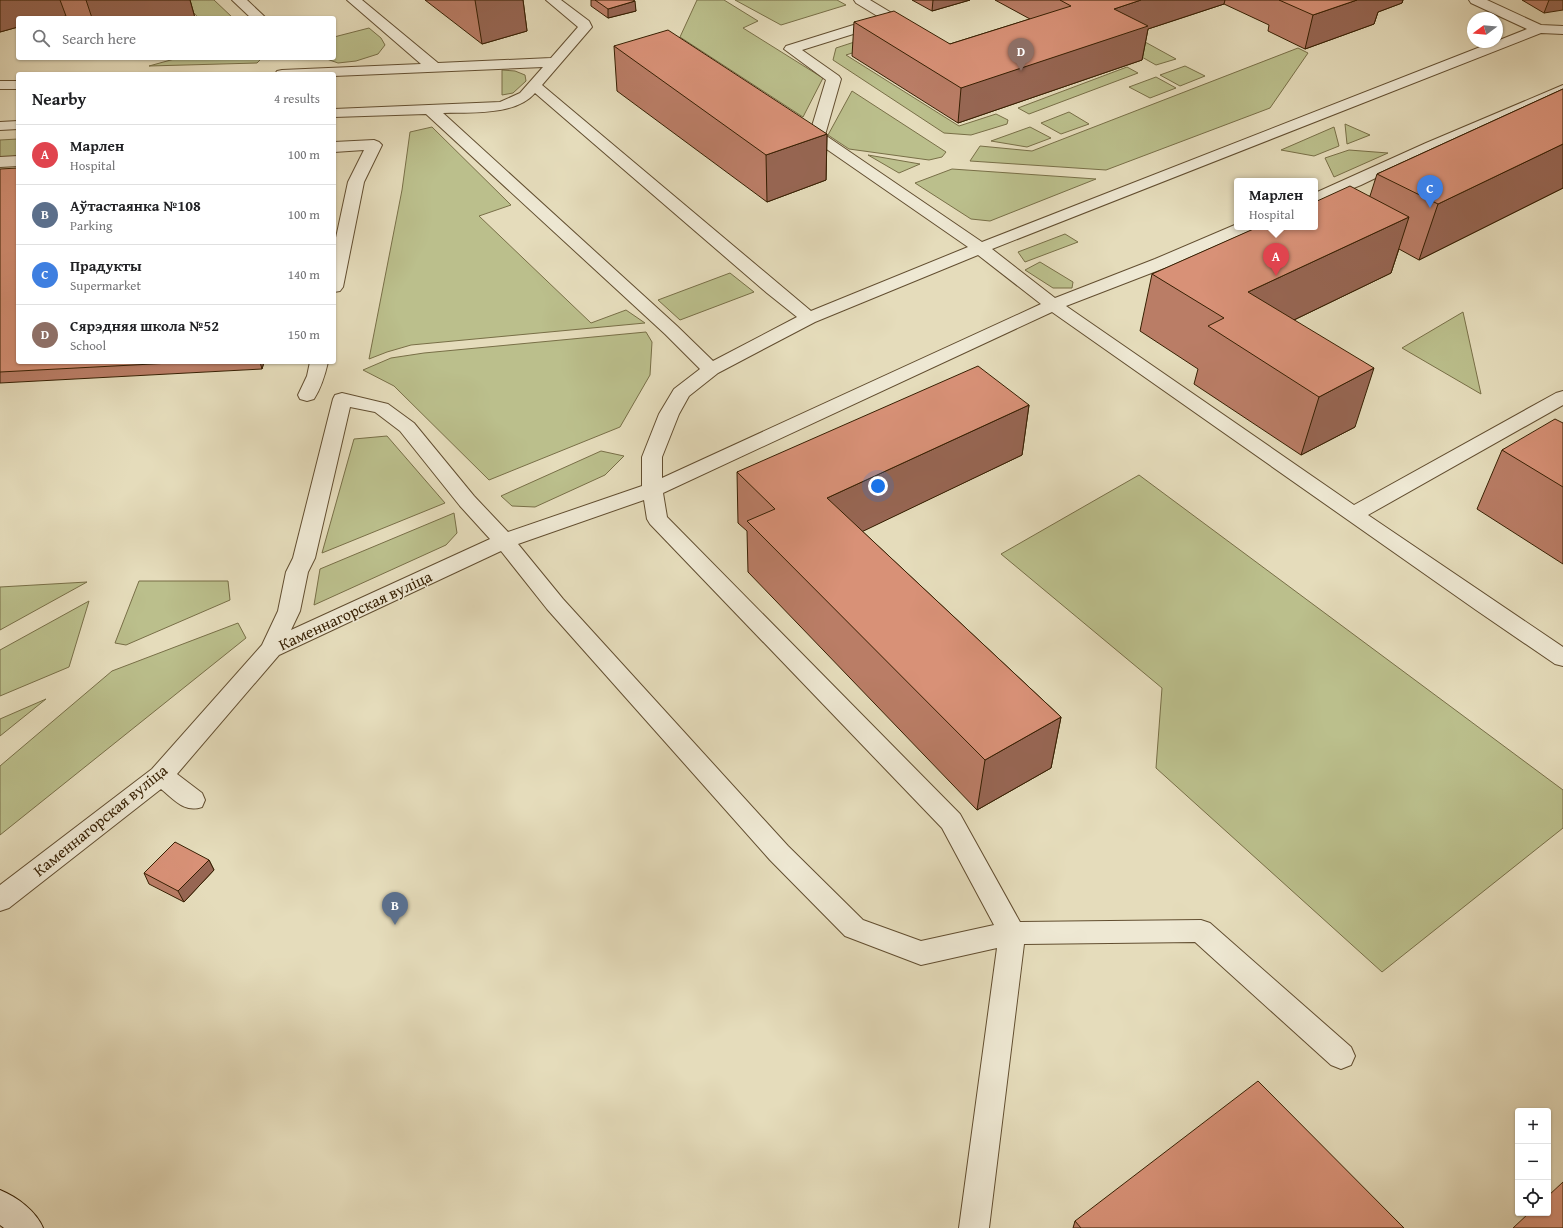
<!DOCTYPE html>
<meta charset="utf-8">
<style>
body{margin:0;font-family:"Gentium Book Plus",serif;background:#f6f6f6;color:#202124}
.controls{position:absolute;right:12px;bottom:12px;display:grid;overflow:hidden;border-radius:4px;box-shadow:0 1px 3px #0004}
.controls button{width:36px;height:36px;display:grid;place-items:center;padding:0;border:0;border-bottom:1px solid #e0e0e0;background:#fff;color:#202124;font:20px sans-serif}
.compass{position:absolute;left:1467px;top:12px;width:36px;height:36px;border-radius:50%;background:#fff;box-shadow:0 1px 3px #0004;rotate:254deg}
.you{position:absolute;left:878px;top:486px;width:14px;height:14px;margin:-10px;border:3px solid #fff;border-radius:50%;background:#1a73e8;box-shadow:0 0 0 6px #1a73e833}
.badge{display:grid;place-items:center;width:26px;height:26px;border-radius:50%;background:#0b8043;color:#fff;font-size:13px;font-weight:700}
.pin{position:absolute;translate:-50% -33px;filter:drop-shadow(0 1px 2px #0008)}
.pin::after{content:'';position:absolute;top:21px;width:14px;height:12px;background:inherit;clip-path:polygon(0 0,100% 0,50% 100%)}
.popup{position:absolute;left:1234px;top:178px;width:84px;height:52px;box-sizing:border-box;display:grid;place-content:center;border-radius:4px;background:#fff;filter:drop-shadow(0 1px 3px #0005);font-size:13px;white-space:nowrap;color:#757577}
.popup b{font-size:15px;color:#202124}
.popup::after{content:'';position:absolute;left:50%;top:100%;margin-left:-8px;border:8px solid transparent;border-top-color:#fff}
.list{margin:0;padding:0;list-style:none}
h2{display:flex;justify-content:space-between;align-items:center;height:52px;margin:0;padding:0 16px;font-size:17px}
h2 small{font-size:13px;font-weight:400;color:#757577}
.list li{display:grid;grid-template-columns:26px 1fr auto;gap:12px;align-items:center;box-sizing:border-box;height:60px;padding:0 16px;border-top:1px solid #e0e0e0}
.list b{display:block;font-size:15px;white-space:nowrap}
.list p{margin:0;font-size:13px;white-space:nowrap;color:#757577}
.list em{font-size:13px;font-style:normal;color:#757577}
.icon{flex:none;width:22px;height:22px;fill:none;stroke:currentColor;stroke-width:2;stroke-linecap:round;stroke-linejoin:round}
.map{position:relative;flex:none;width:1563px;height:1228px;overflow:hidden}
.search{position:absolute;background:#fff;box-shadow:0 1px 3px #0004;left:16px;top:16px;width:320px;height:44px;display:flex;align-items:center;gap:10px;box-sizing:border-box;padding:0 14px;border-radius:4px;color:#757577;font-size:15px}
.panel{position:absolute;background:#fff;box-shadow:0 1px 3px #0004;left:16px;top:72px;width:320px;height:292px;border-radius:4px}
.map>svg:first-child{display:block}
.green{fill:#bbbf8c;stroke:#786f47}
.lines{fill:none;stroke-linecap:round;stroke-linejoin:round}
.lane-casing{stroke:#624e30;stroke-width:2}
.secondary-casing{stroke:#361f02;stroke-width:2}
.lane{fill:#eee8d3;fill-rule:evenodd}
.secondary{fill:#eee8d3;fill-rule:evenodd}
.wall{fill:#ba7d66;stroke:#361f02}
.shaded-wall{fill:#976653;stroke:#361f02}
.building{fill:#d89177;stroke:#361f02}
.labels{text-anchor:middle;stroke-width:3;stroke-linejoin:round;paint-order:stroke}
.street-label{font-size:16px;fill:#361f02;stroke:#eee8d3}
</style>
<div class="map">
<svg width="1563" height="1228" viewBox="0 0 1563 1228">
<rect width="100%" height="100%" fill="#e5dcbb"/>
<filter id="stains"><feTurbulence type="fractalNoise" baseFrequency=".005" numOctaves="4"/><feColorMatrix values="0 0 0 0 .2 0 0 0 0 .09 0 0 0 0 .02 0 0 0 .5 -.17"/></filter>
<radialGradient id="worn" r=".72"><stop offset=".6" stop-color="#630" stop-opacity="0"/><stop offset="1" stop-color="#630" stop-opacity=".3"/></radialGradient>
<g class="green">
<path d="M180,0h34l19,18h-34z"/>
<path d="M697,0h27l34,21 -15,7 80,50 -20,39 -123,-80z"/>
<path d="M735,0h102l9,5 -65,20z"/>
<path d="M369,28l12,10 4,7 -7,9 -22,7 -18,2 -14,-5h10v-21z"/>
<path d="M882,33l8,8 -44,14 113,71 37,-12 12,6 -1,4 -36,11 -27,-2 -111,-73 3,-12z"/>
<path d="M1136,37l40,22 -20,6 -39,-22z"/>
<path d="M1298,48l10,5 -38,55 -164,62 -136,-9 10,-15 52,5z"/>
<path d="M178,58h84l-5,5 -108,3z"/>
<path d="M1185,66l20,10 -25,10 -20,-11z"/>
<path d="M1127,67l11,6 -109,41 -11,-6z"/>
<path d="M502,70l13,1 10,4 1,6 -13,12 -11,2z"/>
<path d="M1156,77l20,11 -26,10 -21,-11z"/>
<path d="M852,91l94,61 -4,5 -13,3 -80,-11 -21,-14z"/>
<path d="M1069,112l20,12 -28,10 -20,-11z"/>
<path d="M1345,124l25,11 -23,9z"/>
<path d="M432,127l79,78 -32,11 112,107 35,-13 19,13 -234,22 -24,7 -18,7 33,-169 8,-58z"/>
<path d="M1030,127l21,11 -24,9 -36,-6z"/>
<path d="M1334,127l5,19 -25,10 -33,-6z"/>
<path d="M18,139l-1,17 -17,2v-18z"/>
<path d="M1349,150l39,3 -54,24 -9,-19z"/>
<path d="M868,155l52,9 -21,9z"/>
<path d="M952,169l144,10 -106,42 -19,-2 -56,-36z"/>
<path d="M1065,234l13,8 -53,20 -7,-10z"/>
<path d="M1040,262l33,20 -1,6h-19l-28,-18z"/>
<path d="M730,273l24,19 -74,28 -22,-20z"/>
<path d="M1463,312l18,82 -79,-46z"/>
<path d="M646,332l6,10 -2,33 -30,52 -131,53 -95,-94 -31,-16 28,-12 33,-5z"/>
<path d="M387,436l58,67 -123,50 32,-114z"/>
<path d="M601,451l23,5 -19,19 -70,32 -23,-1 -11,-10z"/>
<path d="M1139,475l424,315v38l-181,144 -226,-204 6,-80 -161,-134z"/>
<path d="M454,513l3,20 -11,12 -132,60 6,-36z"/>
<path d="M139,581h89l2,19 -104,45 -11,-2z"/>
<path d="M87,582l-87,48v-43z"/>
<path d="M89,601l-20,66 -69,29v-46z"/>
<path d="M238,623l8,15 -246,197v-69l112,-95z"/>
<path d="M46,699l-46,37v-17z"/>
</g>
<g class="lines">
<g class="lane-casing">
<g id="lane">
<path d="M232,0h15l19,18h-15z"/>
<path d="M347,0h15l76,63 113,-5 27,-31 -32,-27h15l28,21 3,6 -50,58 269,226 157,-64 -156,-108 -3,-3 17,-56 -42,-31 2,-3 93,-29 -23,-14 -2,-3h16l25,15 2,3 -2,3 -93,29 37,26 2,3 -16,56 157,107 511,-200h4v-1l30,-12 -56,-26 -2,-3h18l54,25 22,1v8l-22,-1 -549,216 63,49 100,-39 82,-35v3h16l-2,3 -84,37 -101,39 288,199 202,-112 7,-2v14l-195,110 195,132v19l-8,-2 -79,-54 -424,-298 -389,181 4,24 293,297 60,108 181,-2 9,3 141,124 4,9 -4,9 -10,4 -10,-4 -136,-123 -171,2 -35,284h-30l38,-280 -76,17 -76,-29 -75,-76 -223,-251 -46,-58 -222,104 -102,119 25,19 3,7 -3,7c-18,6 -27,-7 -41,-18l-152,119 -9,3v-26l152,-116 110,-124 16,-34 8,-39 7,-14 40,-159 2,-4 7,-2 46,11 26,19 60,73 34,36 134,-46v-29l17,-43 15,-25 26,-20 -35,-35 -239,-220 -92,3v-8l166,-7 20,-9 23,-26 -209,9v-2h-59l2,-3 5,-1 139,-6zM535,93l232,200 30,24 -84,44 -36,-35 -234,-213c28,-1 72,3 92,-20zM978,255l63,49 -379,174v-21l17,-43 10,-18 29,-23 97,-51zM350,407l25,5 25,19 60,75 30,33 -199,91 9,-19 8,-39 7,-14zM644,500l3,19 3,5 292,304 52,97 -73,16 -58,-21 -75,-74 -225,-247 -45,-55z"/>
<rect x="0" y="81" width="18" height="8"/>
<path d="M1563,85v9l-127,55 -75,36 -46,19v-11l111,-50z"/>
<path d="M18,121v8l-18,1v-8z"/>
<path d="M374,140l5,2 3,3 -18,37 -21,105 -3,4 -6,1v-45l14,-65 16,-32 -30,2v-10z"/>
<path d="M18,156v10l-18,1v-10z"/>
<path d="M310,362h18c-3,13 -7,26 -14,37l-7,2 -7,-2 -2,-4 9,-19z"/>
</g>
</g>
<g class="secondary-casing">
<path id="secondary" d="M0,1190c17,7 36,21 43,38h-39l-4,-3z"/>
</g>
<use href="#lane" class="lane"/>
<use href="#secondary" class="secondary"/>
</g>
<g class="wall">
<path d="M0,0h190l5,18h-127l-2,-2 -48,2v9l-18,5z"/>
<path d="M425,0h98l4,31 -45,13z"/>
<path d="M591,0h42l3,11 -28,7 -17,-12z"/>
<path d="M912,0h58l-38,11z"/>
<path d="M995,0h408l-1,3 -24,9 -4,12 -69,25 -37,-18 1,-6 -45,-21 -76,25 -6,31 -184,63 -106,-67 2,-34 96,22 80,-25z"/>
<path d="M1522,0h41l-19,13z"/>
<path d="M614,46l213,88 -1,46 -59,22 -150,-111z"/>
<path d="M1563,89v99l-144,72 -20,-11 -8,24 -97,47 61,107 -54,28 -107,-71 4,-15 -58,-38 12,-57 218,-78 7,-22z"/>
<path d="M0,169l18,193h246l-2,7 -262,14z"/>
<path d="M1029,405l-7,50 -160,76 199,186 -10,51 -74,42 -229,-238 -1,-41 -9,-8 -1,-51z"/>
<path d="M1563,423v141l-86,-55 25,-59z"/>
<path d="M209,860l5,10 -30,32 -35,-18 -5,-11z"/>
<path d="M1075,1221l329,7h-331z"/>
</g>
<g class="shaded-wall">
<path d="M0,0h60l6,16 -10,2h-38v9l-18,5z"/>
<path d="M86,0h104l5,18h-103z"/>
<path d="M475,0h48l4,31 -45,13z"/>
<path d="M933,0h37l-38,11z"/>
<path d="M1141,0h84l-1,4 -76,25 -6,31 -184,63 3,-35 153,-79z"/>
<path d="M1357,0h46l-1,3 -24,9 -4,12 -69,25 8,-34z"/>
<path d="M1549,0h14v10l-19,3z"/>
<path d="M635,1l1,10 -28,7v-9z"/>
<path d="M827,134l-1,46 -59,22 -1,-47z"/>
<path d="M1563,144v44l-144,72 19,-56z"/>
<path d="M1409,217l-18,56 -151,73 8,-54z"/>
<path d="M260,362h4l-2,7z"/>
<path d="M1374,368l-19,59 -54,28 18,-58z"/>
<path d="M1029,405l-7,50 -196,94 1,-51z"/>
<path d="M1061,717l-10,51 -74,42 8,-50z"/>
<path d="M209,860l5,10 -30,32 -6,-11z"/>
</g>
<g class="building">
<path d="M595,0h38l2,1 -27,8z"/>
<path d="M1060,0h81l-27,9 34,17 -187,62 -107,-66 40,-11 56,33 121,-38z"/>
<path d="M1279,0h78l-44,15z"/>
<path d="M668,30l159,104 -61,21 -152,-109z"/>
<path d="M1563,89v55l-125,60 -61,-30z"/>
<path d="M18,168v194h172l-190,10v-203z"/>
<path d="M1350,186l59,31 -161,75 126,76 -55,29 -111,-71 16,-8 -72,-44 106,-47h57v-25z"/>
<path d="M978,366l51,39 -202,93 234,219 -76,43 -238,-239 28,-12 -38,-37z"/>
<path d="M1555,419l8,4v64l-61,-37z"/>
<path d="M175,842l34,18 -31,31 -34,-18z"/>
<path d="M1258,1081l146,147h-323l-6,-7z"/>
<path d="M1563,1182v46h-50l16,-15h19v-17z"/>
</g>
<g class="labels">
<g class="street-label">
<text transform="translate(355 610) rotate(-25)" y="6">Каменнагорская вуліца</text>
<text transform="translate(100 820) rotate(-39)" y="6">Каменнагорская вуліца</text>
</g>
</g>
<rect width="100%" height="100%" filter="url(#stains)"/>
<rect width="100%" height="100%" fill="url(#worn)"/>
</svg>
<div class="controls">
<button>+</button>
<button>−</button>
<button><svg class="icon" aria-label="locate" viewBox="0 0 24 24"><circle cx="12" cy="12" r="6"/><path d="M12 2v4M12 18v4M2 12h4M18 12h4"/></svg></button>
</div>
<svg class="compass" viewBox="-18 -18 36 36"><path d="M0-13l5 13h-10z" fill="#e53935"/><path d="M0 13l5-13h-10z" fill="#757577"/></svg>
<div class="you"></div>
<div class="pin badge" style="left:1276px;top:276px;background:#e0444e">A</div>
<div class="popup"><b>Марлен</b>Hospital</div>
<div class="pin badge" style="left:395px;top:925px;background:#5c6f8a">B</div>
<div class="pin badge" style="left:1430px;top:208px;background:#3f7fe0">C</div>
<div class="pin badge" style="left:1021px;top:71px;background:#8d6e63">D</div>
<div class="search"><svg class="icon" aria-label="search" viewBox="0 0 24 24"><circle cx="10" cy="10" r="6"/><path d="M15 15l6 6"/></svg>Search here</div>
<section class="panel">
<h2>Nearby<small>4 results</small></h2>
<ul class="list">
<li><span class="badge" style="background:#e0444e">A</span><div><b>Марлен</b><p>Hospital</p></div><em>100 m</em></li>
<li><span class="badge" style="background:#5c6f8a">B</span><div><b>Аўтастаянка №108</b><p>Parking</p></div><em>100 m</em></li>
<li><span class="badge" style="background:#3f7fe0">C</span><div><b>Прадукты</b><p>Supermarket</p></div><em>140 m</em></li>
<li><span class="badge" style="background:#8d6e63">D</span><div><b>Сярэдняя школа №52</b><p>School</p></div><em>150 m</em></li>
</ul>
</section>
</div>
